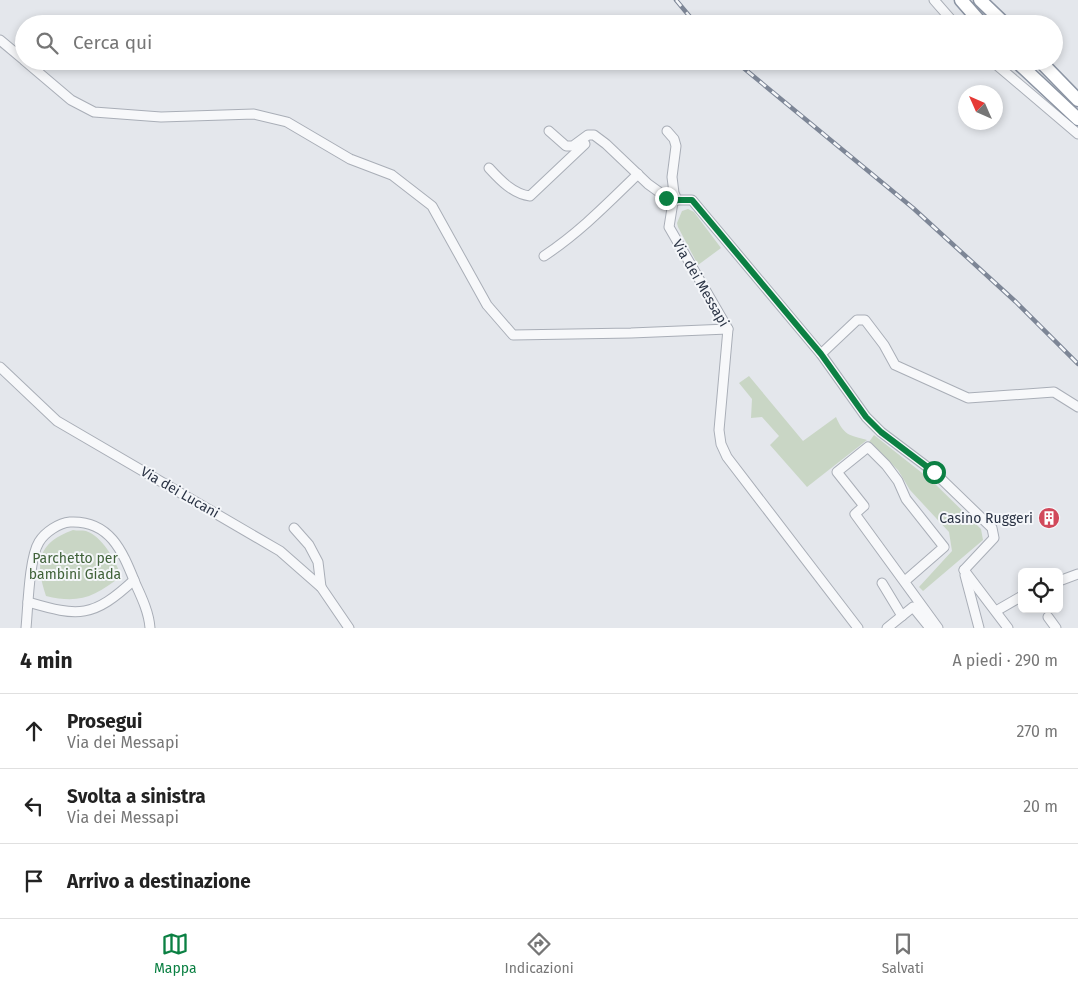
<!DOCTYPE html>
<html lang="it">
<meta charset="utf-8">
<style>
body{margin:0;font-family:"Fira Sans",sans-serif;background:#f6f6f6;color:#222}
.controls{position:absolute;right:15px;bottom:15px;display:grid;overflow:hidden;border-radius:8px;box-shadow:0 2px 8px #0003}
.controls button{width:45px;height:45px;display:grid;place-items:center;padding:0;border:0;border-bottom:1px solid #e0e0e0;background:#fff;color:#222;font:25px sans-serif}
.compass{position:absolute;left:958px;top:85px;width:45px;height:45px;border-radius:50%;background:#fff;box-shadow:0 2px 8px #0003;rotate:315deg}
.stop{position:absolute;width:15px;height:15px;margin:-11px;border:4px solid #0b8043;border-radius:50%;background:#fff}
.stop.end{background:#0b8043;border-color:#fff;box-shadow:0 1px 5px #0008}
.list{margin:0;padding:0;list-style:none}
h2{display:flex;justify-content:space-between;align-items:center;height:65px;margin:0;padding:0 20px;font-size:21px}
h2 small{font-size:16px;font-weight:400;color:#767676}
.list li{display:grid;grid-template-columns:32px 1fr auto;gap:15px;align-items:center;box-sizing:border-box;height:75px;padding:0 20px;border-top:1px solid #e0e0e0}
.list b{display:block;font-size:19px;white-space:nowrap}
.list p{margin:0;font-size:16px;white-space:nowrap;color:#767676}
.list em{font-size:16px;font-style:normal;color:#767676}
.icon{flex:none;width:28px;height:28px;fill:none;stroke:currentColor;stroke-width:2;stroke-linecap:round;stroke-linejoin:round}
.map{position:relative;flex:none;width:1078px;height:628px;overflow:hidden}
.search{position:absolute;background:#fff;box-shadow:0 2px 8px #0003;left:15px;right:15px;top:15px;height:55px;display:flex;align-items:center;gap:12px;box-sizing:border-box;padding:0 18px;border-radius:28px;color:#767676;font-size:19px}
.sheet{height:290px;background:#fff}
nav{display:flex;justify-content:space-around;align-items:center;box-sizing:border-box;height:70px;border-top:1px solid #e0e0e0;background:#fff;font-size:14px;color:#767676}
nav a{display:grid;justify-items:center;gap:2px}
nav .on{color:#0b8043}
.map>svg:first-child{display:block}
.green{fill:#c9d6c5}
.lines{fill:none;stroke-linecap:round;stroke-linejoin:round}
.minor-casing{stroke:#a9aeb7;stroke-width:11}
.highway-casing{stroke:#8b94a3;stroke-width:15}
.minor{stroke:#f7f8fa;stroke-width:9}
.highway{stroke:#fff;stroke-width:12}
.rail-casing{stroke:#7d8696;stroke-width:4.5}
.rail{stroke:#f4f6f9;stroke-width:2.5;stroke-dasharray:8;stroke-linecap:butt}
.route{stroke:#0b8043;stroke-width:6}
.labels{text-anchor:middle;stroke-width:4;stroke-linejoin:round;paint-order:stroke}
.street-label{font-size:14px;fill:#2b3445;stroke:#f4f6f9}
.poi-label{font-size:14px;fill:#2b3445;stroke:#f4f6f9;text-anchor:end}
.park-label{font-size:14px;fill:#3f6138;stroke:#f4f6f9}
</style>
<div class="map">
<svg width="1078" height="628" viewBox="0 0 1078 628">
<rect width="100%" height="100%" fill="#e4e7ec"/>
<g class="green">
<path d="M688,209l6,3 27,36 -23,17 -20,-38 -1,-4 5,-12z"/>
<path d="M749,376l54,65 33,-24c8,18 12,18 31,23l-60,47 -37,-42 9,-9 -17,-19 -11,1 1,-19 -13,-16z"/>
<path d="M874,435l57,45 50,49 2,11 -60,51 -4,-4 33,-36 -3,-19 -39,-42 -12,-20 -29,-28z"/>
<path d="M73,530c4,1 9,0 13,1 16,5 30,30 35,45 -26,21 -42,28 -75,20 -11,-34 -9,-53 27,-66z"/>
</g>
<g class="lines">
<g class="minor-casing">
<g id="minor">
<path d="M934,0l21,24"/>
<path d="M0,40l24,20"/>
<path d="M25,61l46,39 23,12 67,5 93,-3 33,8 63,37 42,16 40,31 55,99 26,30 118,-2 97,-4"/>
<path d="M992,61l86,73"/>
<path d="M549,131l17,15h7l15,-11h6l12,9 42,40 25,18"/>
<path d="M667,131l7,8 2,7 -4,31 2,16 3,7"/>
<path d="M489,168c11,12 24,26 41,28l55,-52"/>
<path d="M544,256c36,-24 63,-52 94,-82"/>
<path d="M821,354l36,-34h8l19,25 11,20 73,33 86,-6 24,15"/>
<path d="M0,367l57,54 223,130 41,36 28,41"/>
<path d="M294,528l15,17 9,17 3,25"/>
<path d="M964,570l44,58"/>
<path d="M965,575l14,53"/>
<path d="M905,581l39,-34 -38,-48 -8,-18 -12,-16 -18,-18 -31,25 27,34 -9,8 83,114"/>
<path d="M1059,581l19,-7"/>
<path d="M882,583l20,33"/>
<path d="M28,602c51,15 65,16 106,-22"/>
<path d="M996,611l26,-15"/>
<path d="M1048,617l8,11"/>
<path d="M26,628c2,-20 3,-70 13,-86 6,-10 20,-19 31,-20 41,-2 53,31 66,63 6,13 13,28 14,43"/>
<path d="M858,628l-131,-171 -6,-13 -2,-14 9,-101 -59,-102 4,-25 4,-2h15l129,154 45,63 15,15 53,40 58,56 2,10 -30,32"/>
<path d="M887,628l26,-21 17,21"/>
</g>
</g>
<g class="highway-casing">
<g id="highway">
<path d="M961,0l21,24"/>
<path d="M980,0l25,24"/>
<path d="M1016,61l62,58"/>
<path d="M1040,61l38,39"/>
</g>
</g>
<use href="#minor" class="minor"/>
<use href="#highway" class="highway"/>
<g class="rail-casing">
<g id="rail">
<path d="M676,0l20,24"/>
<path d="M735,61l178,147 103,94 62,62"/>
</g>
</g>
<use href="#rail" class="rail"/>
</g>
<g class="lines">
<path class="route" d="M666,198l7,4 4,-2h15l129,154 45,63 15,15 53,40"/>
</g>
<defs>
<g id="building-disc" transform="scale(1.125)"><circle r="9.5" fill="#d1495b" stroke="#f4f6f9"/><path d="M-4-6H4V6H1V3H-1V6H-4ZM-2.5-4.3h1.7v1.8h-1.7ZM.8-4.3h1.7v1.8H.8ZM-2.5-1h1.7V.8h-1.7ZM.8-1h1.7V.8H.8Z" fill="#fff"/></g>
</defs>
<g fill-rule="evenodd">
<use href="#building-disc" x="1049" y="518"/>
</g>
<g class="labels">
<g class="street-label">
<text transform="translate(701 283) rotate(60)" y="5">Via dei Messapi</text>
<text transform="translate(180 492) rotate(30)" y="5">Via dei Lucani</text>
</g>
<g class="poi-label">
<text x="1033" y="523">Casino Ruggeri</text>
</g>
<g class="park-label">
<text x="75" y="563">Parchetto per<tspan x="75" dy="16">bambini Giada</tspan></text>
</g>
</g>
</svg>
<div class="controls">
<button><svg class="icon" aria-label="locate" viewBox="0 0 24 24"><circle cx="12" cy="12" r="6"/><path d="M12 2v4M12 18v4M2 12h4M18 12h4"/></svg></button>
</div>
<svg class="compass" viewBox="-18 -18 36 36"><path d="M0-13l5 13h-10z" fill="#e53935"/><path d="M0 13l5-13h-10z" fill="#767676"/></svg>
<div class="stop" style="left:934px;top:472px"></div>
<div class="stop end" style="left:666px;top:198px"></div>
<div class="search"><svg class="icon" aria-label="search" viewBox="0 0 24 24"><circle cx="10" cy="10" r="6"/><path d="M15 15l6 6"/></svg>Cerca qui</div>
</div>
<section class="sheet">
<h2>4 min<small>A piedi · 290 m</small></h2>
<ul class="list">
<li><svg class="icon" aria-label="ahead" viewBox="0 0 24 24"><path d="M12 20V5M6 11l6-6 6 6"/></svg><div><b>Prosegui</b><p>Via dei Messapi</p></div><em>270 m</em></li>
<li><svg class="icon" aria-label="left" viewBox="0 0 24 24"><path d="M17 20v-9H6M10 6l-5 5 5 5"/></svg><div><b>Svolta a sinistra</b><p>Via dei Messapi</p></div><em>20 m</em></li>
<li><svg class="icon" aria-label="arrive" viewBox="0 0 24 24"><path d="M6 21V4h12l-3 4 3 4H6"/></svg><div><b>Arrivo a destinazione</b></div></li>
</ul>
</section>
<nav>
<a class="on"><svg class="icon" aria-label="map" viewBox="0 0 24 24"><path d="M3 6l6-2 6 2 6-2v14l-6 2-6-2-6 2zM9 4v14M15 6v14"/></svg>Mappa</a>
<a><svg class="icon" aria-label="directions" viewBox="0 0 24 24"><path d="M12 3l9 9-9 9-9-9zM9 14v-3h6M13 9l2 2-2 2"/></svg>Indicazioni</a>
<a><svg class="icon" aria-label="saved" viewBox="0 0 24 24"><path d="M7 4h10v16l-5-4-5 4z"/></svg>Salvati</a>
</nav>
